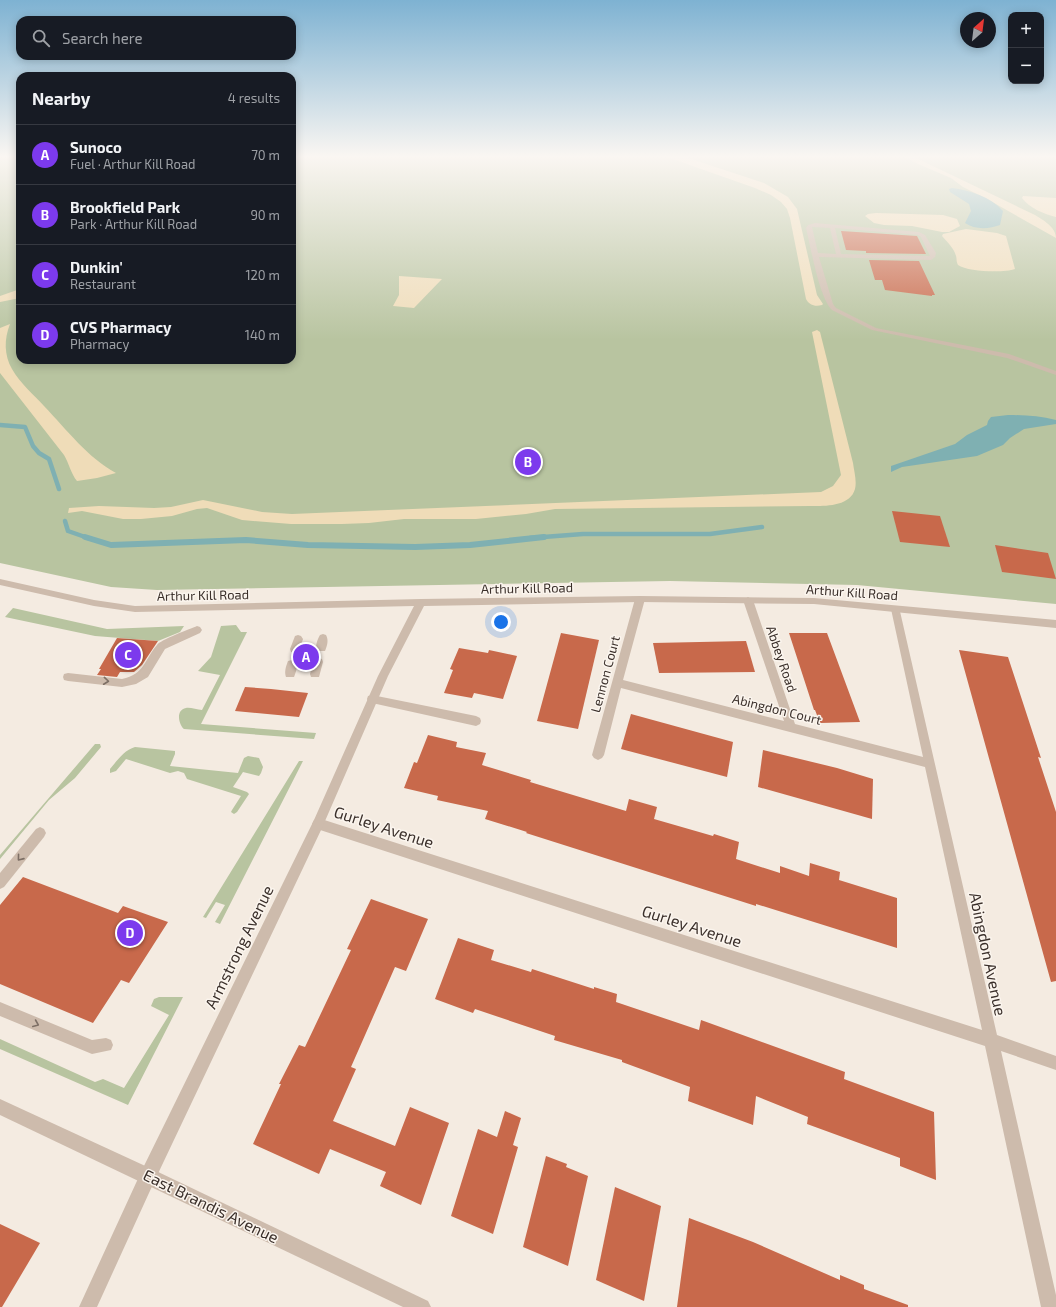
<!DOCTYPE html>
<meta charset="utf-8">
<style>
body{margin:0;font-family:"Exo 2",sans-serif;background:#20242c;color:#f1f3f6}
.controls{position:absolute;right:12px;top:12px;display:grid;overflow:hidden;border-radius:8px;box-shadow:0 2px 10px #0003}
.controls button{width:36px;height:36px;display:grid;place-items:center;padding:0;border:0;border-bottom:1px solid #363941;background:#171b24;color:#f1f3f6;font:20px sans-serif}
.compass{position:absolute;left:960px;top:12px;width:36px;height:36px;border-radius:50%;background:#171b24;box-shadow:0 2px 10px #0003;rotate:28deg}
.you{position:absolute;left:501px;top:622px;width:14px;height:14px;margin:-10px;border:3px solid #fff;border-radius:50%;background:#1a73e8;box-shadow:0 0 0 6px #1a73e833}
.badge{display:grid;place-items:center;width:26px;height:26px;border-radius:50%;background:#7c3aed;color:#fff;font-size:13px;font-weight:700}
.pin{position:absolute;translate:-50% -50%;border:2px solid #fff;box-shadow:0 1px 4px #0006}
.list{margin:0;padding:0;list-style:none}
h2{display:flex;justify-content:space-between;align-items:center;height:52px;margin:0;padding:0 16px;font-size:17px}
h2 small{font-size:13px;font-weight:400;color:#9ea1a6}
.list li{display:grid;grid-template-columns:26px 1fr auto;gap:12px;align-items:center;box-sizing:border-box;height:60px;padding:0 16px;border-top:1px solid #363941}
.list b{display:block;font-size:15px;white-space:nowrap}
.list p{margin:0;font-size:13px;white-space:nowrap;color:#9ea1a6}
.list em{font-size:13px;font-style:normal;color:#9ea1a6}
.icon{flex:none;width:22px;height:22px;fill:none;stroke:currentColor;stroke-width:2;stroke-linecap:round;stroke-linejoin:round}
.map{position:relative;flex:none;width:1056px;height:1307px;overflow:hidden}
.search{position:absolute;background:#171b24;box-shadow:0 2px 10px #0003;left:16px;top:16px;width:280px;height:44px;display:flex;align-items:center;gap:10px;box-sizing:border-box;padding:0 14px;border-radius:12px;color:#9ea1a6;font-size:15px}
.panel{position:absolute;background:#171b24;box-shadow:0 2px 10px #0003;left:16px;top:72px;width:280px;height:292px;border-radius:12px}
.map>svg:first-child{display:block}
.green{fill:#b8c4a0}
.sand{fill:#efdcb8}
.water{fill:#7fb0b2}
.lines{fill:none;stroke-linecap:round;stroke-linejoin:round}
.stream-far1{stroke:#7fb0b2;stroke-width:4.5}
.stream{stroke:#7fb0b2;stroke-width:6}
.building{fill:#c8694b}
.service{fill:#cdbbac;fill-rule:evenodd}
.minor{fill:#cdbbac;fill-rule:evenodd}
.tertiary{fill:#cdbbac;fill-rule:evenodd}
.oneway{stroke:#7d6f65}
.labels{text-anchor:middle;stroke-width:3;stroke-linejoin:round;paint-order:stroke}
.street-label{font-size:13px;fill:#3b302b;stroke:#fbf5ee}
.near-street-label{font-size:16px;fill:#3b302b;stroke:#fbf5ee}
</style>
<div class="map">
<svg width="1056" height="1307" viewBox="0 0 1056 1307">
<rect width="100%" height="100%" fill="#f4ebe1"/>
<g class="green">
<path d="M0,157h20v203h272v-203h764v447l-199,-19 -187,-4 -513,9 -46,-3 -111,-24z"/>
<path d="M13,608l94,21 77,-3 -4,6 -22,9 -63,-5 -90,-19z"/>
<path d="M236,625l5,7h6l-46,92 115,9 -2,6 -130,-10c-5,-4 -9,-19 2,-21 4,-1 11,2 16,2l18,-35 -22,-4 13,-14 10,-31z"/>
<path d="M95,744h5l1,3 -26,31 -26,22 -49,59v-4z"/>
<path d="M135,747l40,4v3l-5,12 68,7 6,-15 4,-2 11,2 4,9 -2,6 -2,3 -16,-4 -10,15 14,5 2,2 -12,18 -3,2 -3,-2 1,-2 9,-14 -54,-17 -3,-6 -6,-2 -8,2 -44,-14 -10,12 -6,2v-4c7,-8 14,-19 25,-22z"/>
<path d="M299,761h4l-83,163 -5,-2 10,-17 -9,-3 -10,16 -3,-1z"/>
<path d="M159,997h24l-55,108 -128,-56v-10l95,43 8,-3 21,9 45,-73 -18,-9 3,-7z"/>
</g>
<g class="sand">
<path d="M667,157h18l79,26 24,14 9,12 20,86 6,9 -1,1c-7,2 -13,0 -16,-6l-16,-81 -3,-9 -6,-7 -10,-7 -16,-7z"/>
<path d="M905,157h9l121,58c8,5 21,12 21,23l-69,-39 -24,-12 -12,-9 -33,-14z"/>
<path d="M1023,196l33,2v19c-12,-3 -27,-9 -34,-19z"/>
<path d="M876,213l67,2 14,4 3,7 -11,6h-7l-30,-6 -28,-1 -10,-2 -9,-7 3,-2z"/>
<path d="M966,229l31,4 9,3 9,33c-11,4 -47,3 -57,-4 -2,-4 -1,-6 -2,-9 -2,-8 -9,-14 -14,-20l1,-2z"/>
<path d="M399,276l43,3 -28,29 -21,-2 6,-11z"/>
<path d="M20,289v9l-20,4v-6z"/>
<path d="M10,324c-6,15 -6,31 2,45 8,14 22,26 32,37 23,24 44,52 72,67l-19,5 -20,3c-6,-7 -8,-18 -13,-26l-64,-82v-45z"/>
<path d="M817,330l3,2 33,131c1,8 4,18 2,26 -5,18 -31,17 -45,17l-255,3 -29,5 -50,5h-72l-35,4 -27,1h-51l-49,-4 -35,-12 -10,1 -25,7 -31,3h-18l-41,-8 -14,2 1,-5 30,-2 55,2 17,-1 32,-7 59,12 30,2 529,-22 12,-6 8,-11 -29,-143z"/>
</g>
<g class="water">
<path d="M952,188c17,2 39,9 51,23l-3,14c-11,4 -25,5 -35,-2l6,-12 -2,-7 -19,-12 -1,-3z"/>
<path d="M1008,415c17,0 32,1 48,5v4l-32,5 -14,9 -7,7 -26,11 -75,11 -11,5v-6l64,-22 12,-9 20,-10 1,-4 3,-4z"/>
</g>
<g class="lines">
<g class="stream-far1">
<path d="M0,425l25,2 8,19 6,7 10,6 10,30"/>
<path d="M65,521l3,10 20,7"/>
<path d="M530,538l53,-4h127l52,-7"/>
</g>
<path class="stream" d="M85,537l26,8 135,-5 62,5 107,2 55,-2 74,-8"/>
</g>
<g class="building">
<path d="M841,231l76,5 9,18 -60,-1v-2l-20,-1z"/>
<path d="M869,260l50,1 16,34h-3v1l-47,-6 -3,-10h-7z"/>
<path d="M892,511l48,5 10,31 -50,-5z"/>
<path d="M995,545l53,8 8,26 -54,-7z"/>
<path d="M561,633l38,7 -21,89 -41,-8z"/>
<path d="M789,633h38l33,89 -40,1 -5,-13h-1z"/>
<path d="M117,638l41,3 -16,24 -8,7h-14l-3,5 -20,-2 4,-6h-2z"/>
<path d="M746,641l9,31 -96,1 -6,-30z"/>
<path d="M459,648l29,5 1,-3 28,6 -14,43 -29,-6 -2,5 -28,-5 9,-23 -3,-1z"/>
<path d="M959,650l49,7 33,101 -3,-1 18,55v169l-5,1z"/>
<path d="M245,687l26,2 37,4 -9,24 -64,-6z"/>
<path d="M631,714l102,28 -6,35 -106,-28z"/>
<path d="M428,735l29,7 -1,5 30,6 -4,12 49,15 -1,2 96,29 3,-12 28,8 -3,12 59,17 1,-2 25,8 -3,17 44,14v-7l29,10 1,-13 30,9 -1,8 58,18v50l-141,-44v2l-230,-73 1,-1 -42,-13 3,-8 -51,-11 1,-4 -34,-8 10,-26 3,1z"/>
<path d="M763,750l74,18 36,11 -1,40 -114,-32z"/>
<path d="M23,877l95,36 5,-7 45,16 -39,61 -8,-3 -28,43 -93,-39v-79z"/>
<path d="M371,899l57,20 -22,52 -11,-4 -44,100 5,2 -23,52 62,25 15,-39 39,16 -28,82 -41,-19 6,-14 -56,-23 -11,25 -66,-30 28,-60h-2l20,-39 6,2 46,-97 -4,-1z"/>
<path d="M458,938l36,12 -3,10 40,12 1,-3 62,20v-2l23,7 -1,8 83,28 2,-10 144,52 -1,7 90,33 2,68 -36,-14v-8l-93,-34 1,-7 -52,-21 -3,29 -65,-24 2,-14 -68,-25v-2l-68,-20 1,-4 -80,-27 -2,4 -38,-14z"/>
<path d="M505,1111l16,7 -8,27 5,2 -25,87 -42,-18 27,-87 19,8z"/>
<path d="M546,1156l21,8 -1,3 22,9 -20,90 -45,-19z"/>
<path d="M615,1187l46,19 -17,95 -48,-21z"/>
<path d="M689,1218l64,24 87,38v-5l24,10v4l44,16v2h-231z"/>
<path d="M0,1224l40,19 -38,64h-2z"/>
</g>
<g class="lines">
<g class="service">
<path d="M815,223l104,9 6,3 11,18 -1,4 -4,3 -112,-3 14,47 3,4 40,20 133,26 47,17v4l-49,-17 -135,-28 -40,-20c-13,-13 -21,-62 -26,-82l2,-3zM812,227l18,1 6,26 -18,-1zM835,228l83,7 3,2 9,19 -89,-2z"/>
<path d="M197,626l3,1 2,3 -2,3 -35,16 -17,28 -12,7 -14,3 -54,-6 -4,-1 -1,-3 1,-3 4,-1 54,6c23,-5 22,-19 35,-34 3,-5 33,-16 40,-19z"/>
<path d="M323,634l3,1c3,5 1,11 -1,16h-8c-2,-5 0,-11 3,-16z"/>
<path d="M298,635l3,1 2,3 -4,13h-8l-1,-3 5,-13z"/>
<path d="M318,658l4,1 1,3 -4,15h-8l-1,-3 4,-15z"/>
<path d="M292,660l4,1c2,5 0,11 -2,16h-8c-2,-5 0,-11 2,-16z"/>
<path d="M372,695l104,21 4,2 1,3 -1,3 -4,2 -104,-23 -4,-1 -1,-3 1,-3z"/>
<path d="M40,827l4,2 2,4 -2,4 -40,50 -4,2v-16l36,-44z"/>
<path d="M0,1002l92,38 14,-2 5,2 2,5 -2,5 -19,4 -92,-38z"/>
</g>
<g class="minor">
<path d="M640,596l5,3 -22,81 161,41 -41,-121 5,-3 5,3 42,124 128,33 -32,-148 2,-2h6l98,428 59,21v14l-55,-19 55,244v12h-15l-56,-261 -671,-218 -2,-4 2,-4 4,-2 664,212 -57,-263 -304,-79 -17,67 -2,3 -4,2 -4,-2 -2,-3 43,-156z"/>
<path d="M0,1099l154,71 274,131 3,6h-28l-403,-192z"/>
</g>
<path class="tertiary" d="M0,579l94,21 41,6 286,-7 219,-3 174,2 242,22v8l-242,-24 -174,-2 -216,4 -36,70 -66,152 -168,354 -57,125h-18l63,-137 172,-350 64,-144 36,-70 -279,6 -41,-6 -94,-21z"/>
</g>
<defs><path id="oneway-chevron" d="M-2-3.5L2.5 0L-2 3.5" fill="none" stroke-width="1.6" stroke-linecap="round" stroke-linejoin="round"/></defs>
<g class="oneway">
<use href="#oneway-chevron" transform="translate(106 681) rotate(6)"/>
<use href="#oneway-chevron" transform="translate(20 858) rotate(129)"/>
<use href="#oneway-chevron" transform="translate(36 1024) rotate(23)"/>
</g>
<linearGradient id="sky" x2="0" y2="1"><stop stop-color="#7eb2d2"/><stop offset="0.46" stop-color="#faf6f2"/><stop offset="1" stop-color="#faf6f2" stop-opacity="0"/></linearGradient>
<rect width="1056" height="340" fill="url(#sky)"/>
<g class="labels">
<g class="street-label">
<text transform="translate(527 588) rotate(-1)" y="5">Arthur Kill Road</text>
<text transform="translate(852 592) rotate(4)" y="5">Arthur Kill Road</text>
<text transform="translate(203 595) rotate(-1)" y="5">Arthur Kill Road</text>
<text transform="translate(782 659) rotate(71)" y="5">Abbey Road</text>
<text transform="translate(605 674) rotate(-75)" y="5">Lennon Court</text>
<text transform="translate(777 709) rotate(14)" y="5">Abingdon Court</text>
</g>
<g class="near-street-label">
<text transform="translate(384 827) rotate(18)" y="6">Gurley Avenue</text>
<text transform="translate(692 926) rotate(18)" y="6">Gurley Avenue</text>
<text transform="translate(239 947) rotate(-64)" y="6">Armstrong Avenue</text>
<text transform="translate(988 954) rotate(78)" y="6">Abingdon Avenue</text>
<text transform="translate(211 1206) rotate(26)" y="6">East Brandis Avenue</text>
</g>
</g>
</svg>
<div class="controls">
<button>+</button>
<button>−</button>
</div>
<svg class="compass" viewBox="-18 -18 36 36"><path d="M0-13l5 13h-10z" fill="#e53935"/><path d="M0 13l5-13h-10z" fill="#9ea1a6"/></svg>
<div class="you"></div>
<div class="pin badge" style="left:306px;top:657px">A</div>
<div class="pin badge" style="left:528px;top:462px">B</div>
<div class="pin badge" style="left:128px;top:655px">C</div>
<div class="pin badge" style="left:130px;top:933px">D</div>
<div class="search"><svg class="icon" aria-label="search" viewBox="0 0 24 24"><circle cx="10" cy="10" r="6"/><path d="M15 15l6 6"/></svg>Search here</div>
<section class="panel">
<h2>Nearby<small>4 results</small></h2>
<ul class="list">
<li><span class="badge">A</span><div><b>Sunoco</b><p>Fuel · Arthur Kill Road</p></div><em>70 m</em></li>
<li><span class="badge">B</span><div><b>Brookfield Park</b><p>Park · Arthur Kill Road</p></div><em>90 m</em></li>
<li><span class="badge">C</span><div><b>Dunkin'</b><p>Restaurant</p></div><em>120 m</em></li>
<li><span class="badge">D</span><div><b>CVS Pharmacy</b><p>Pharmacy</p></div><em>140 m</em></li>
</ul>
</section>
</div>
